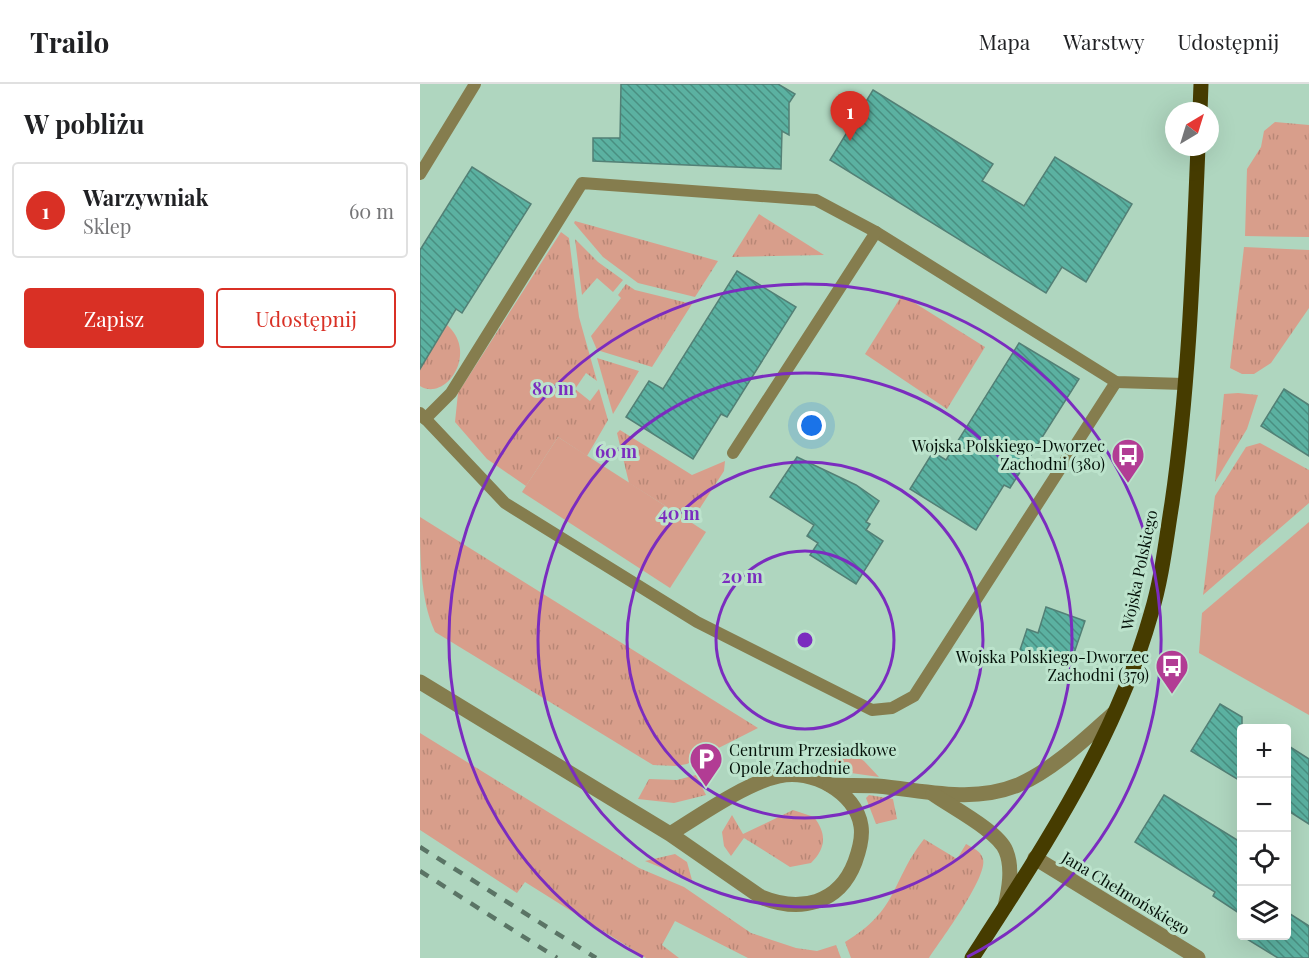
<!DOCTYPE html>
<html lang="pl">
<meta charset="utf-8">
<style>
body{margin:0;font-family:"Playfair Display",serif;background:#f2f2f2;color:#202124}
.controls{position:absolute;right:18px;bottom:18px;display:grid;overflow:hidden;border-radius:6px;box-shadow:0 6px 24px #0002}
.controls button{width:54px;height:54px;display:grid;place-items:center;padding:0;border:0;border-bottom:2px solid #e0e0e0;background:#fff;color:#202124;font:30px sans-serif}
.compass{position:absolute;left:745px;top:18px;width:54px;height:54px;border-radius:50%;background:#fff;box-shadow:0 6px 24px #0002;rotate:38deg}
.you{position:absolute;left:392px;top:342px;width:21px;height:21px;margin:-15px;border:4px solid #fff;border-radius:50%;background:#1a73e8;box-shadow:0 0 0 9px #1a73e833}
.badge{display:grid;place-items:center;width:39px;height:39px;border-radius:50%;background:#d93025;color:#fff;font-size:20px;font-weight:700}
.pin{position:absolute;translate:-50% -50px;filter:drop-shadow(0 2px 3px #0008)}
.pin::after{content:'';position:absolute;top:32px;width:21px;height:18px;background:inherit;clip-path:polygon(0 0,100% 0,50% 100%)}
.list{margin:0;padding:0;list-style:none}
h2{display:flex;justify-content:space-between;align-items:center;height:78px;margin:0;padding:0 24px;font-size:26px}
h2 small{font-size:20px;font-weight:400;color:#757577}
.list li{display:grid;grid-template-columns:39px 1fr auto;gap:18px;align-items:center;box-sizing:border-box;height:96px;margin:0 12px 12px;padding:0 12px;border:2px solid #e0e0e0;border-radius:6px}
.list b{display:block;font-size:22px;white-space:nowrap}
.list p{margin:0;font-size:20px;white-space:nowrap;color:#757577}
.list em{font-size:20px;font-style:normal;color:#757577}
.actions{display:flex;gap:12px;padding:18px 24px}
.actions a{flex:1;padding:14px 0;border:2px solid #d93025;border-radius:6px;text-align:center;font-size:21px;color:#d93025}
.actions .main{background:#d93025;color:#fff}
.icon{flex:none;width:33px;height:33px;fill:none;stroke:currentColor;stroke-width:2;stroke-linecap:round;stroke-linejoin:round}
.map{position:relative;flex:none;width:889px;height:874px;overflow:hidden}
header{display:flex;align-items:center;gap:36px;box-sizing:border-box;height:84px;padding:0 30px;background:#fff;border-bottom:2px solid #e0e0e0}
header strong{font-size:28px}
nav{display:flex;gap:33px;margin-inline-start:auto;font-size:21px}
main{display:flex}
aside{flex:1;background:#fff}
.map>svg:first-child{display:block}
.grass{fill:url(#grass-tufts)}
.park{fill:#d89e8b}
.building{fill:url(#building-back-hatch);stroke:#538076;stroke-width:1.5}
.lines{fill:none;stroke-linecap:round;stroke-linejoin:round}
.service{stroke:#857d4e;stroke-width:12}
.minor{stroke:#857d4e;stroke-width:15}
.primary{stroke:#463c00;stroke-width:15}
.rail{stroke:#5a7465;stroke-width:4.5;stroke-dasharray:10 10;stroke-linecap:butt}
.ring{fill:none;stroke:#7b2cbf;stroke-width:3}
.labels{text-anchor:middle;stroke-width:6;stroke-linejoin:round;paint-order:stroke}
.poi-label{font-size:16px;fill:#031008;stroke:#bce3cc;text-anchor:end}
.street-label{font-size:16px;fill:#031008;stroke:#bce3cc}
.centre{fill:#7b2cbf;stroke:#bce3cc;stroke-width:3}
.ring-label{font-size:18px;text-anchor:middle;font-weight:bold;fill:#7b2cbf;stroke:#bce3cc;stroke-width:6;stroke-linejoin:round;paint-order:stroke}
</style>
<header>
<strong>Trailo</strong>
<nav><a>Mapa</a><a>Warstwy</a><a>Udostępnij</a></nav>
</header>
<main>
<aside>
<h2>W pobliżu<small></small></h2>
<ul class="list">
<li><span class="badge">1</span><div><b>Warzywniak</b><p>Sklep</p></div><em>60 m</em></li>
</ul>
<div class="actions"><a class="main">Zapisz</a><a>Udostępnij</a></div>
</aside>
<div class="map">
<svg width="889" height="874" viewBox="0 0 889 874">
<defs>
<pattern id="grass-tufts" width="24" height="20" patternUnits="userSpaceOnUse" patternTransform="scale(1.5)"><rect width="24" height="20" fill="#d89e8b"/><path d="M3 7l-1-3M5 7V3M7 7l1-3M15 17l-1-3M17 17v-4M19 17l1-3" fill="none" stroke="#b88776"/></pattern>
<pattern id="building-back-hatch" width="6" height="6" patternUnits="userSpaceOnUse" patternTransform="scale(1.5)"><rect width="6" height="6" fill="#5bb1a1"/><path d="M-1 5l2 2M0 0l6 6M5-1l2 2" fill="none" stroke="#498f81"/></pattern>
</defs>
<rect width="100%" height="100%" fill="#afd6bf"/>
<g class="grass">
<path d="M855,38l34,3v112l-64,-1 2,-67 14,-22 3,-16z"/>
<path d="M339,130l65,41 -92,2z"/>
<path d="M155,137l143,40 -23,36 -57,-14 -35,-26 -29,-34z"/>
<path d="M141,148l8,6 10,79 18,64 -11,-8 -11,16 15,12 9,-12 9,31 -21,36 -29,-19 -32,49 -39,-27 -32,-37 3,-29z"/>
<path d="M155,155l23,23 25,18 -10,12 -16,-14 -15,17z"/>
<path d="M824,163l65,3v58l-38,55 -17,11h-12l-12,-6z"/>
<path d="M206,200l9,6 57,14 -40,63 -55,-17 -6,-14 30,-38 -3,-3z"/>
<path d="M482,211l83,52 -38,62 -82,-55z"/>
<path d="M27,241c32,28 -1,77 -27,61v-36l8,5z"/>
<path d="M177,274l42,13 -26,43z"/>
<path d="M818,309l20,2 -11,34 -32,53 9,-88z"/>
<path d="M200,346l72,45 33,-14 -1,10 -33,51 -62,-39 -12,-50z"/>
<path d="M840,359l49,27v33l-106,92 12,-99 31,-49z"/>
<path d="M0,433l338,211 -71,36 -11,2 -23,-1 -218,-133c-15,-32 -15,-77 -15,-115z"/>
<path d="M0,649l219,135 45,19 67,46 45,15 21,3 19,-6 5,13h-93l-73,-37 -13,24 17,13h-33l-121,-76 -8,11 -97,-63z"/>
<path d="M421,662l23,15 15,16 -35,-5 -12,-5z"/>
<path d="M276,691l10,20 -32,8 -36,-4 11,-20 28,1z"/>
<path d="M449,711l24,4 4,20 -21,5 -10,-26z"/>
<path d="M373,726l21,7c13,17 12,31 -3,46l-21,4 -46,-29 -13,18 -7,-10 -2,-14 10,-17 11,19z"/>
<path d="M504,755l33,20 9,-15c7,4 15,7 17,15 5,18 -43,82 -54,99h-78l-6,-16c54,-32 46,-61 79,-103z"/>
<path d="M255,770l12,8 5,18 -47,-19z"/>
</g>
<g class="park">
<path d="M138,353l148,95 -36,56 -148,-96z"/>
<path d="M889,438v193l-110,-62 3,-40z"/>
</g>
<g class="building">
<path d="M201,0h157l17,10 -6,9v32l-7,-4 -1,38 -188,-8v-23h27z"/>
<path d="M453,6l120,74 -11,17 42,25 31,-49 77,47 -46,78 -24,-15 -16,26 -216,-133z"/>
<path d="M52,83l59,37 -69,109 -6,-4 -36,60v-119z"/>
<path d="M317,187l59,36 -69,110 -6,-3 -28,45 -67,-42 23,-36 14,8z"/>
<path d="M599,259l60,36 -69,109 -6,-3 -28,45 -66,-41 23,-37 13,8z"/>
<path d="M864,305l25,16v51l-48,-30z"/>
<path d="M377,373l59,28 23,16 -13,21 4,2 -4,6 17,11 -27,43 -46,-29 8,-12 -11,-7 7,-11 -44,-28z"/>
<path d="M626,523l39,14 -14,41 -28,-10 -4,11 -21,-7 9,-27 11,4z"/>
<path d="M800,620l22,13v65l-51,-31z"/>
<path d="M867,661l22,14v65l-22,-14z"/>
<path d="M744,711l78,48v72l-29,-19 2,-4 -80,-50z"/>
<path d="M867,828l22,14v32h-31l-36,-22h45z"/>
</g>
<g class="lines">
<g class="service">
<path d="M0,90l55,-90"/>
<path d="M0,329l85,90 192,119 175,88 20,-2 22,-12 202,-314"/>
<path d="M5,335l26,-26 131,-210 234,17 60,32 240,150 68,2"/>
<path d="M313,369l143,-221"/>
</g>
<g class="minor">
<path d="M0,598l250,152 91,63c39,16 78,7 94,-35 4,-11 8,-24 6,-36 -5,-34 -50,-58 -82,-50 -33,7 -80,40 -109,58"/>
<path d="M410,701c16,1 31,0 47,1 47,4 95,18 141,-1 36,-16 67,-46 96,-72"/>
<path d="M513,710c18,13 65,37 73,57 7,17 3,38 -1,56"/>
<path d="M615,774l163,100"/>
</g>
<g class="primary">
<path d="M780,27l1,-27"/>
<path d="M552,874c70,-108 144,-219 179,-344 11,-36 15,-74 21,-111 17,-117 21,-238 26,-356"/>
</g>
<g class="rail">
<path d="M0,763l176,111"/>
<path d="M0,787l137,87"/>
</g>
</g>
<g class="ring">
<circle cx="385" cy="556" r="89"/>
<circle cx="385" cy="556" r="178"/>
<circle cx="385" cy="556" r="267"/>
<path d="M223 873A356 356 0 1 1 547 873"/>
</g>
<defs>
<g id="bus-pin" transform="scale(1.725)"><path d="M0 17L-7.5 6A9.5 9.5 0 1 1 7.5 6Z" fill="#b23c94" stroke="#bce3cc"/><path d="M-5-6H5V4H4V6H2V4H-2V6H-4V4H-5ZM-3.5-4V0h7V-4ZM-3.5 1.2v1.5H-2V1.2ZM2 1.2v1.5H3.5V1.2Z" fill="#fff"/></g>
<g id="parking-pin" transform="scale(1.725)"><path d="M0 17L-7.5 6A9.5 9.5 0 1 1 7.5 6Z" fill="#b23c94" stroke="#bce3cc"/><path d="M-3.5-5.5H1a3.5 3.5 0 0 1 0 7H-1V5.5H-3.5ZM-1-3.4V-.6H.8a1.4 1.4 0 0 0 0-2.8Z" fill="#fff"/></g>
</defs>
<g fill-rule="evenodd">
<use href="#bus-pin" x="708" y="371"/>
<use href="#bus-pin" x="752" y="582"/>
<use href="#parking-pin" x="286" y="675"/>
</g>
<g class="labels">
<g class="poi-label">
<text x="685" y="368">Wojska Polskiego-Dworzec<tspan x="685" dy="18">Zachodni (380)</tspan></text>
<text x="729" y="579">Wojska Polskiego-Dworzec<tspan x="729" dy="18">Zachodni (379)</tspan></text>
<text x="309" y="672" text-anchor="start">Centrum Przesiadkowe<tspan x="309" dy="18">Opole Zachodnie</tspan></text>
</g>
<g class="street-label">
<text transform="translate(719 486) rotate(-78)" y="6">Wojska Polskiego</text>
<text transform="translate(706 809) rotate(31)" y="6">Jana Chełmońskiego</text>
</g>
</g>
<circle cx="385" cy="556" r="9" class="centre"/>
<g class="ring-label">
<text x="133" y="311">80 m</text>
<text x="196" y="374">60 m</text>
<text x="259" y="436">40 m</text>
<text x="322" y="499">20 m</text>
</g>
</svg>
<div class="controls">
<button>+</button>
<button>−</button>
<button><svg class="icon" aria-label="locate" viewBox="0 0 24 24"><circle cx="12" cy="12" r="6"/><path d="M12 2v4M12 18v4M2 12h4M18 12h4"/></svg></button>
<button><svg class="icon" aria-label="layers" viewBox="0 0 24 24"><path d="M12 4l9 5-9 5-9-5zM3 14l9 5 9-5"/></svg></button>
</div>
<svg class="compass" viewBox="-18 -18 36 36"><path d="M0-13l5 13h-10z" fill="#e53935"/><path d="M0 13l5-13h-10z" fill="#757577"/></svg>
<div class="you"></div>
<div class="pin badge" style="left:430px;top:57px">1</div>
</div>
</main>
